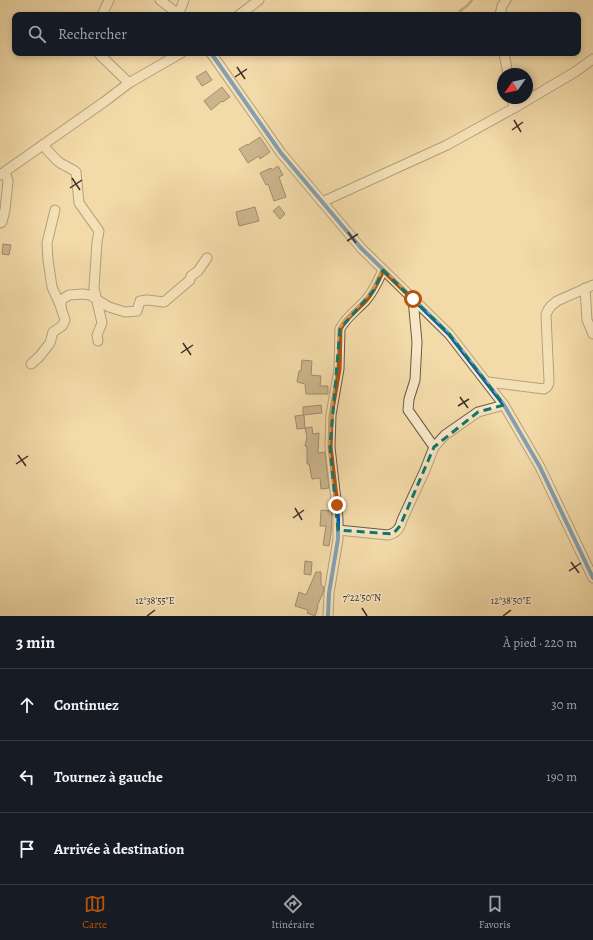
<!DOCTYPE html>
<html lang="fr">
<meta charset="utf-8">
<style>
body{margin:0;font-family:Alegreya,serif;background:#242831;color:#f1f3f6}
.compass{position:absolute;left:497px;top:68px;width:36px;height:36px;border-radius:50%;background:#171b24;box-shadow:0 2px 6px #0003;rotate:236deg}
.stop{position:absolute;width:12px;height:12px;margin:-9px;border:3px solid #b45309;border-radius:50%;background:#fff}
.stop.end{background:#b45309;border-color:#fff;box-shadow:0 1px 4px #0008}
.list{margin:0;padding:0;list-style:none}
h2{display:flex;justify-content:space-between;align-items:center;height:52px;margin:0;padding:0 16px;font-size:17px}
h2 small{font-size:13px;font-weight:400;color:#9ea1a6}
.list li{display:grid;grid-template-columns:26px 1fr auto;gap:12px;align-items:center;box-sizing:border-box;height:72px;padding:0 16px;border-top:1px solid #363941}
.list b{display:block;font-size:15px;white-space:nowrap}
.list em{font-size:13px;font-style:normal;color:#9ea1a6}
.icon{flex:none;width:22px;height:22px;fill:none;stroke:currentColor;stroke-width:2;stroke-linecap:round;stroke-linejoin:round}
.map{position:relative;flex:none;width:593px;height:616px;overflow:hidden}
.search{position:absolute;background:#171b24;box-shadow:0 2px 6px #0003;left:12px;right:12px;top:12px;height:44px;display:flex;align-items:center;gap:10px;box-sizing:border-box;padding:0 14px;border-radius:8px;color:#9ea1a6;font-size:15px}
.sheet{height:268px;background:#171b24}
nav{display:flex;justify-content:space-around;align-items:center;box-sizing:border-box;height:56px;border-top:1px solid #363941;background:#171b24;font-size:11px;color:#9ea1a6}
nav a{display:grid;justify-items:center;gap:2px}
nav .on{color:#b45309}
.map>svg:first-child{display:block}
.lines{fill:none;stroke-linecap:round;stroke-linejoin:round}
.stream{stroke:#85735b;stroke-width:2.5}
.building{fill:#9c886b;stroke:#3d2f28}
.street-casing{stroke:#6a5a48;stroke-width:11}
.street{stroke:#f7e7c7;stroke-width:9}
.cycleway-casing{stroke:#f7e7c7;stroke-width:6}
.cycleway{stroke:#0057b8;stroke-width:4}
.route{stroke:#b45309;stroke-width:5}
.marked{fill:none;stroke:#0f766e;stroke-width:3;stroke-dasharray:8 5;stroke-linejoin:round}
.ticks{fill:none;stroke:#3d2f28;stroke-width:1.5}
.ticks-label{font-size:10px;text-anchor:middle;fill:#3d2f28;stroke:#f7e7c7;stroke-width:3;stroke-linejoin:round;paint-order:stroke}
</style>
<div class="map">
<svg width="593" height="616" viewBox="0 0 593 616">
<rect width="100%" height="100%" fill="#f3daa9"/>
<filter id="stains"><feTurbulence type="fractalNoise" baseFrequency=".005" numOctaves="4"/><feColorMatrix values="0 0 0 0 .2 0 0 0 0 .09 0 0 0 0 .02 0 0 0 .5 -.17"/></filter>
<radialGradient id="worn" r=".72"><stop offset=".6" stop-color="#630" stop-opacity="0"/><stop offset="1" stop-color="#630" stop-opacity=".3"/></radialGradient>
<g class="lines">
<path class="stream" d="M460,11l8,-6 4,-5"/>
</g>
<g class="building">
<path d="M206,71l6,9 -10,6 -6,-9z"/>
<path d="M222,87l8,10 -7,5 -1,-1 -11,9 -7,-9z"/>
<path d="M260,137l10,15 -10,7 -1,-3 -11,7 -9,-14 9,-5v1z"/>
<path d="M278,166l5,9 -4,2 7,20 -12,4 -6,-17 -2,1 -6,-12 11,-5 1,2z"/>
<path d="M279,206l6,8 -5,5 -7,-8z"/>
<path d="M255,207l4,14 -20,5 -3,-14z"/>
<path d="M3,244l8,1 -2,10 -7,-1z"/>
<path d="M302,360l10,1 -1,14 10,1 -1,10h8v8h-22l-1,-10 -8,-2 2,-11h2z"/>
<path d="M321,405l1,8 -19,2v-8z"/>
<path d="M304,415l1,13 -8,1 -2,-13z"/>
<path d="M312,427l1,7 6,-1 -1,20 7,-1 4,36 -8,1 -1,-11 -8,1 -3,-15h-2v-17l-2,-1 2,-9 -2,-9z"/>
<path d="M321,510l10,1 1,6 -1,17 -2,12 -6,-1 3,-19h-6z"/>
<path d="M305,561l7,1 -1,13 -7,-1z"/>
<path d="M316,572h5v13l3,2 -1,6 -6,13 1,1 -3,9 -8,-3 1,-3 -13,-4 4,-14 7,3z"/>
</g>
<g class="lines">
<g class="street-casing">
<g id="street">
<path d="M160,0l18,14"/>
<path d="M102,15l7,-15"/>
<path d="M178,15l6,-15"/>
<path d="M239,15l20,-15"/>
<path d="M500,15l2,-9 4,-6"/>
<path d="M99,53l2,3 28,27"/>
<path d="M211,53l70,100 80,95 88,86 55,71 36,62 53,111"/>
<path d="M504,53l4,21"/>
<path d="M512,98l2,10"/>
<path d="M43,145c5,6 10,12 16,17 5,4 12,6 17,10l3,31 20,28 -2,11 -3,46 8,35 -5,12 1,6"/>
<path d="M0,175l104,-73 25,-19 52,-30"/>
<path d="M322,202l125,-57 67,-37 61,-36 18,-13"/>
<path d="M55,210l-8,33 1,17 4,27 9,20"/>
<path d="M0,223l2,-1 3,-12 3,-29 -3,-9"/>
<path d="M585,288l2,32 6,14"/>
<path d="M413,299l4,43 -2,38 -6,19 -1,11 26,37"/>
<path d="M31,364l8,-7 11,-14 3,-11 9,-6 3,-6 -4,-12v-8l8,-5 14,-1 7,1 6,4 13,8 16,5 12,-1 3,-10 7,-1 17,2 26,-22 1,-4 7,-5 9,-13"/>
<path d="M488,382l56,7c4,-2 5,-4 5,-8l-3,-66 2,-5 3,-4 6,-5 36,-16"/>
<path d="M338,530l50,5c9,-2 12,-7 14,-15l23,-50 9,-23 11,-12 33,-23 26,-7"/>
<path d="M328,616l1,-23 9,-54v-21l-8,-71 1,-32 8,-46 1,-40c6,-12 17,-19 26,-29 8,-9 12,-19 17,-30"/>
</g>
</g>
<use href="#street" class="street"/>
<g class="cycleway-casing">
<g id="cycleway">
<path d="M211,53l70,100 80,95 88,86 55,71 36,62 53,111"/>
<path d="M328,616l1,-23 9,-54v-21l-8,-71 1,-32 8,-46 1,-40c6,-12 17,-19 26,-29 8,-9 12,-19 17,-30"/>
</g>
</g>
<use href="#cycleway" class="cycleway"/>
</g>
<g class="lines">
<path class="route" d="M337,505l-7,-58 1,-32 8,-46 1,-40c6,-12 17,-19 26,-29 8,-9 12,-19 17,-30l30,29"/>
</g>
<path d="M0 0H593V616H0ZM383,270l66,64 55,71 -26,7 -44,35 -34,79 -7,8 -55,-4 -8,-83 10,-118 34,-39z" fill="#f3daa9" fill-opacity=".55" fill-rule="evenodd"/>
<path class="marked" d="M383,270l66,64 55,71 -26,7 -44,35 -34,79 -7,8 -55,-4 -8,-83 10,-118 34,-39z"/>
<path class="ticks" d="M237,67l8,12M235,77l12,-8M514,120l7,12M512,130l11,-8M72,178l8,12M70,188l12,-8M348,232l8,11M347,241l11,-7M183,343l8,12M181,353l12,-8M460,397l8,11M458,406l11,-7M18,455l8,11M16,464l12,-8M295,508l7,12M293,518l11,-8M571,562l8,11M569,571l12,-8M362,608l5,8M147,616l8,-6M503,616l8,-6"/>
<g class="ticks-label">
<text x="362" y="601">7°22'50"N</text>
<text x="155" y="604">12°38'55"E</text>
<text x="511" y="604">12°38'50"E</text>
</g>
<rect width="100%" height="100%" filter="url(#stains)"/>
<rect width="100%" height="100%" fill="url(#worn)"/>
</svg>
<svg class="compass" viewBox="-18 -18 36 36"><path d="M0-13l5 13h-10z" fill="#e53935"/><path d="M0 13l5-13h-10z" fill="#9ea1a6"/></svg>
<div class="stop" style="left:413px;top:299px"></div>
<div class="stop end" style="left:337px;top:505px"></div>
<div class="search"><svg class="icon" aria-label="search" viewBox="0 0 24 24"><circle cx="10" cy="10" r="6"/><path d="M15 15l6 6"/></svg>Rechercher</div>
</div>
<section class="sheet">
<h2>3 min<small>À pied · 220 m</small></h2>
<ul class="list">
<li><svg class="icon" aria-label="ahead" viewBox="0 0 24 24"><path d="M12 20V5M6 11l6-6 6 6"/></svg><div><b>Continuez</b></div><em>30 m</em></li>
<li><svg class="icon" aria-label="left" viewBox="0 0 24 24"><path d="M17 20v-9H6M10 6l-5 5 5 5"/></svg><div><b>Tournez à gauche</b></div><em>190 m</em></li>
<li><svg class="icon" aria-label="arrive" viewBox="0 0 24 24"><path d="M6 21V4h12l-3 4 3 4H6"/></svg><div><b>Arrivée à destination</b></div></li>
</ul>
</section>
<nav>
<a class="on"><svg class="icon" aria-label="map" viewBox="0 0 24 24"><path d="M3 6l6-2 6 2 6-2v14l-6 2-6-2-6 2zM9 4v14M15 6v14"/></svg>Carte</a>
<a><svg class="icon" aria-label="directions" viewBox="0 0 24 24"><path d="M12 3l9 9-9 9-9-9zM9 14v-3h6M13 9l2 2-2 2"/></svg>Itinéraire</a>
<a><svg class="icon" aria-label="saved" viewBox="0 0 24 24"><path d="M7 4h10v16l-5-4-5 4z"/></svg>Favoris</a>
</nav>
